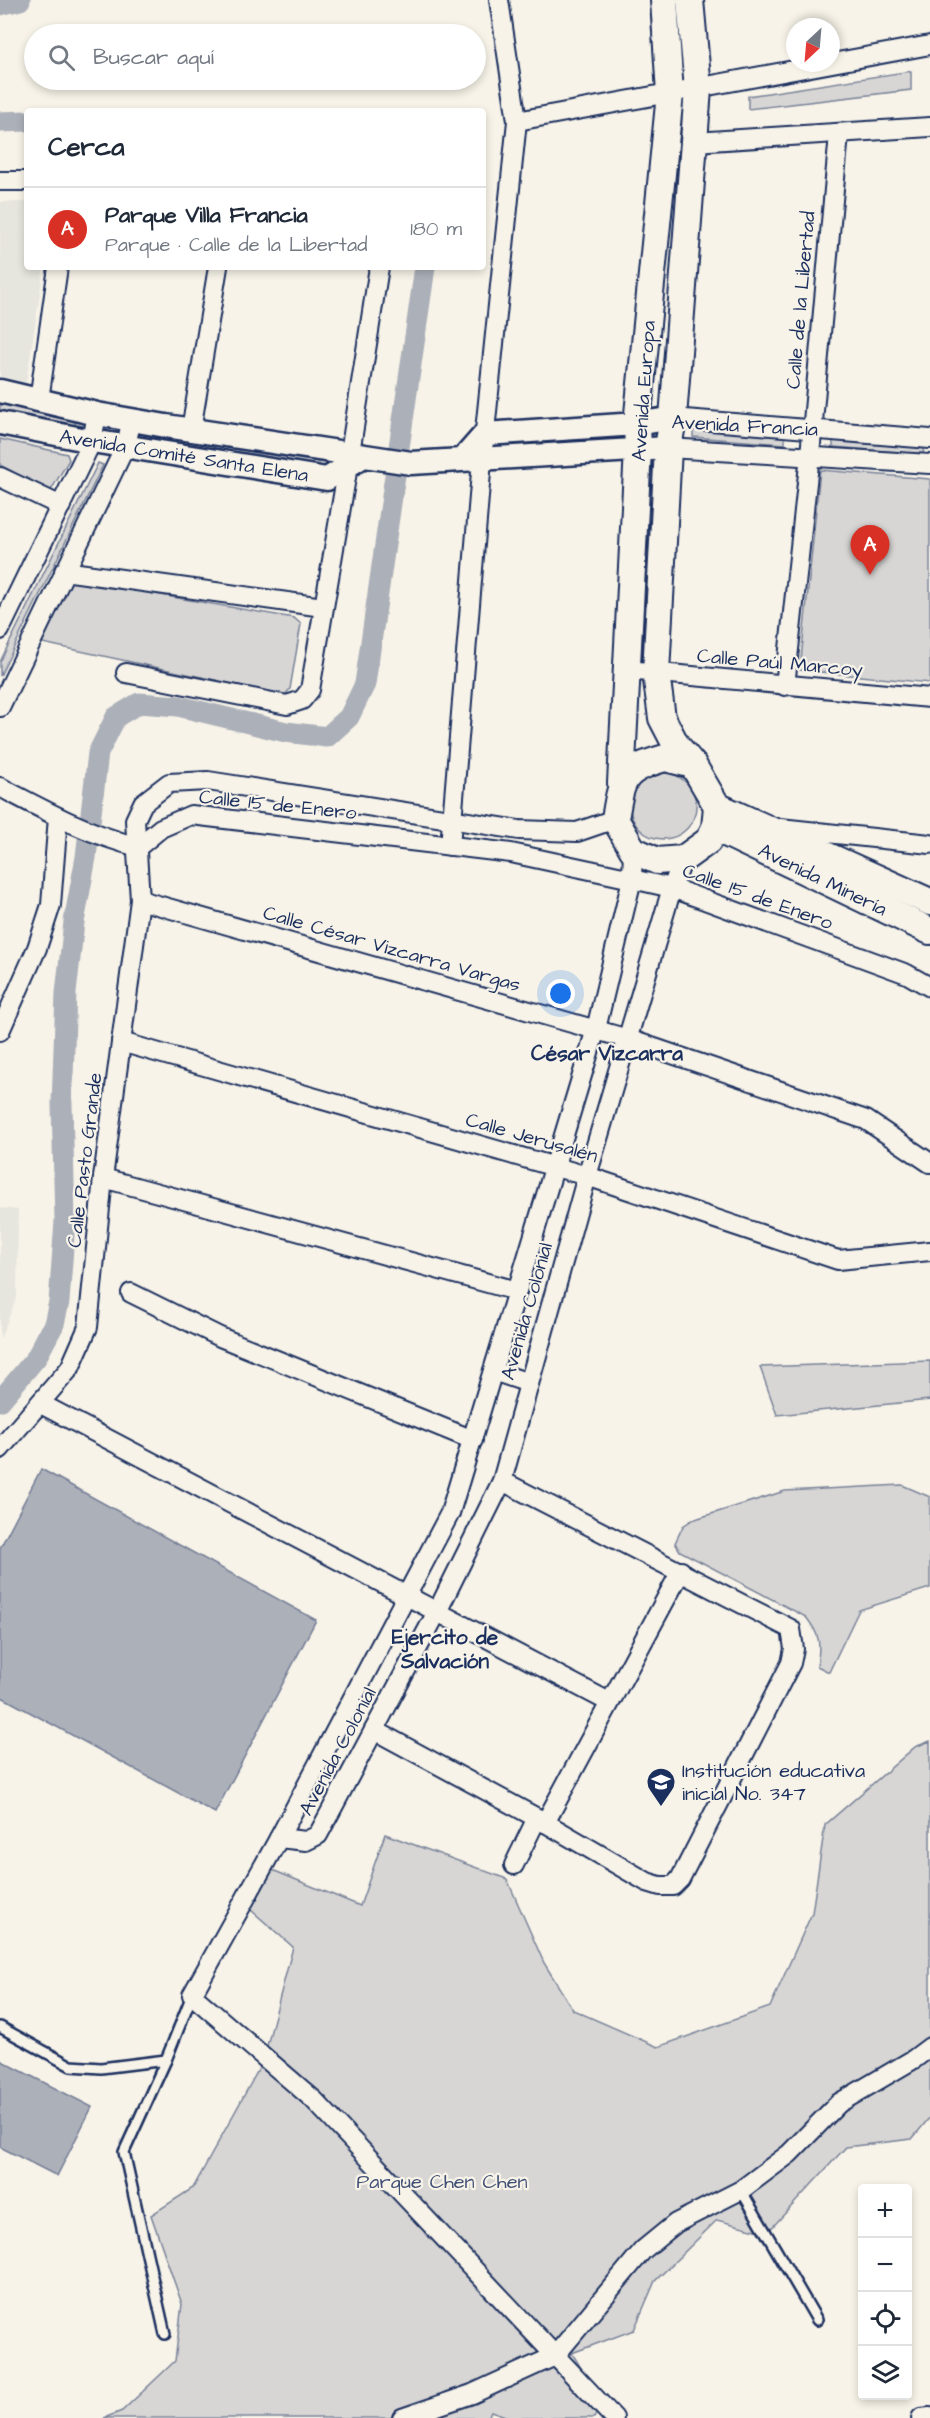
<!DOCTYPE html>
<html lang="es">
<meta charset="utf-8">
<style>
body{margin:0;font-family:"Architects Daughter",sans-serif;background:#f2f2f3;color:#1f2937}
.controls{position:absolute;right:18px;bottom:18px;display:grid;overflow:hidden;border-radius:6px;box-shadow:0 3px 9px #0003}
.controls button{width:54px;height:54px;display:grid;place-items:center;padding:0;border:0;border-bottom:2px solid #e0e1e3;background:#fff;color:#1f2937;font:30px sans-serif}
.compass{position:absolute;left:786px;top:18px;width:54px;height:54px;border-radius:50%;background:#fff;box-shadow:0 3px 9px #0003;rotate:206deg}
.you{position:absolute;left:561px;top:994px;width:21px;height:21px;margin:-15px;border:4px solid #fff;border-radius:50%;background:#1a73e8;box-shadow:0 0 0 9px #1a73e833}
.badge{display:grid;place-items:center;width:39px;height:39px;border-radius:50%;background:#d93025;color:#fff;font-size:20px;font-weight:700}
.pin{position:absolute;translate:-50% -50px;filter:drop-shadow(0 2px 3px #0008)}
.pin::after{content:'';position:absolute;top:32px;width:21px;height:18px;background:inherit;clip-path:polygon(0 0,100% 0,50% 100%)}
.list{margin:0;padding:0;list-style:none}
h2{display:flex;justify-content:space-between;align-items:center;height:78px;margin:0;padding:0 24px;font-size:26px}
h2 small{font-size:20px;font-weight:400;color:#747a83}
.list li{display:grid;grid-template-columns:39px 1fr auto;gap:18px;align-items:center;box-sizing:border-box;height:84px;padding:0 24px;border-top:2px solid #e0e1e3}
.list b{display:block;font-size:22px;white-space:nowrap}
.list p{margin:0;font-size:20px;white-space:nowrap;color:#747a83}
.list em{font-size:20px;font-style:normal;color:#747a83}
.icon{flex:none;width:33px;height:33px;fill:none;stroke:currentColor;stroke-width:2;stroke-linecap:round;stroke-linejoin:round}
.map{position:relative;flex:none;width:930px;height:2418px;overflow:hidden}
.search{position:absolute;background:#fff;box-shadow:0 3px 9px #0003;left:24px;top:24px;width:462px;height:66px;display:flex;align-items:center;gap:15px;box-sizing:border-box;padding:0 21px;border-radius:33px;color:#747a83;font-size:22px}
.panel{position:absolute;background:#fff;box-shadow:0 3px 9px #0003;left:24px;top:108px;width:462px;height:162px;border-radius:6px}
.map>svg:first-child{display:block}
.built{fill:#e6e5de}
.green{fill:#d7d6d4;stroke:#798299;stroke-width:1.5}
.water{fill:#acb0b9;stroke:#727c95;stroke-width:1.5}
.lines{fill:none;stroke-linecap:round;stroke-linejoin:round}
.canal{stroke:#acb0b9;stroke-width:21}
.service-casing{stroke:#1b2f5e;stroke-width:14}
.minor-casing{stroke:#1b2f5e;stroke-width:22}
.tertiary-casing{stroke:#1b2f5e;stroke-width:27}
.secondary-casing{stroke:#1b2f5e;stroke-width:30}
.service{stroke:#f7f3e8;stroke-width:9}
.minor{stroke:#f7f3e8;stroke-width:18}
.tertiary{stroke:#f7f3e8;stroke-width:22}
.secondary{stroke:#f7f3e8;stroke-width:26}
.labels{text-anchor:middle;stroke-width:4.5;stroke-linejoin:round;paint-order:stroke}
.street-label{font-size:20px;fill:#1b2f5e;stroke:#f7f3e8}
.poi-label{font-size:20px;fill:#1b2f5e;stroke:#f7f3e8;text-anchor:start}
.park-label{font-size:20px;fill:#415076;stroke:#f7f3e8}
.neighbourhood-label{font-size:21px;font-weight:bold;fill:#1b2f5e;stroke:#f7f3e8}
</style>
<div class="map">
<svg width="930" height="2418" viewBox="0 0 930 2418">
<rect width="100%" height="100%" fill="#f7f3e8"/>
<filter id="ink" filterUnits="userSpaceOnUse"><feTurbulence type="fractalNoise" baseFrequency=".0167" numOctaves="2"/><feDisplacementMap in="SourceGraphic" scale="12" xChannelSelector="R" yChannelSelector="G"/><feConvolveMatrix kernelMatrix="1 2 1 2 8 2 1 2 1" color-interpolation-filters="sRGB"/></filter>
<g filter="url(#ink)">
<g class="built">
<path d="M0,202h27v65h17l-18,116 -26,-7z"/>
<path d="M0,1208l18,2 -1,87 -17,42z"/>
</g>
<g class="green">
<path d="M911,71v19l-163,19v-13z"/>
<path d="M0,399l78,17 -4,11 -74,-16z"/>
<path d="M693,428l92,7v9l-92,-7z"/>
<path d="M155,432l164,30 -2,11 -163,-29z"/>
<path d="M0,439l67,15 2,6 -19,32 -50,-27z"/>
<path d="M833,439l91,7 -1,8 -90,-7z"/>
<path d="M98,463l5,2 -103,211v-14z"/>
<path d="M645,468h11l-9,179h-9z"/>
<path d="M820,470l110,9v204l-130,-13z"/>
<path d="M68,579l226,39 7,6 -11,65 -5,6 -247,-53z"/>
<circle cx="663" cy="806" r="33"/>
<path d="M930,1361v39l-153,15 -17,-48z"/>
<path d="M902,1485l28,12v91l-71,22 -30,62 -12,-6c4,-23 3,-31 -11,-49l-126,-66 -5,-8 8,-17 9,-6 93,-29z"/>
<path d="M930,1741v376l-18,22 -66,8 -79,86 -50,-13 -62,61 -21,49 -62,23 30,50 -8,15h-83l-20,-7 -3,7h-384l18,-7 53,-50 7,-57 -31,-89 42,-27 70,-127 30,-114 -50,-44 22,-36 95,39 25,-72 122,45 37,84 29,47 85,37 112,-40 42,-94 13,-88 90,-78z"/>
</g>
<g class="water">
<path d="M41,1469l275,151 -101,193 -215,-117v-148z"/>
<path d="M0,2060l92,47 -35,69 -57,-29z"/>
</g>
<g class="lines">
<g class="canal">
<path d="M0,5l20,-5"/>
<path d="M0,122l27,-1"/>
<path d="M0,1401l36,-43 18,-34 5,-22 6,-81 -3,-117 4,-111 8,-71 12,-65 12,-104 18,-36 23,-14 39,3 108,26 41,5 22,-20 16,-33 60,-417"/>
</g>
<g class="service-casing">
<g id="service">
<path d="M0,2027l71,39 30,2 65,-8"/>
<path d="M741,2190l76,130"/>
<path d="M165,2334l-41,-182 42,-92 26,-65"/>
</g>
</g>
<g class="minor-casing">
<g id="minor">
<path d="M517,121l413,-76"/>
<path d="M694,142l236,-15"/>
<path d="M0,181h27"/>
<path d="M39,400l19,-133"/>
<path d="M673,418l257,21"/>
<path d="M191,430l27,-163"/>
<path d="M668,448l262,16"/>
<path d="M0,477l61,29"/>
<path d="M64,571l259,36"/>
<path d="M0,630l92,-189 5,-27"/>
<path d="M627,670l303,28"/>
<path d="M126,673l161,32 15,-5 8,-10 38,-224 31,-199"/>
<path d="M785,686l25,-231 29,-321"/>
<path d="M0,707l126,-262 6,-26"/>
<path d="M0,787c46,24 87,47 138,60"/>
<path d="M780,828l150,16"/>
<path d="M450,846l32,-386 35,-339 -18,-121"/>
<path d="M138,847l23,-19 30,-13 320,38 121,26 40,9 235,86 23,13"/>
<path d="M140,900l488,139 238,81 64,43"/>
<path d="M0,1031l37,-83 14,-43 7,-88"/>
<path d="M121,1042l466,134 251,84 92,-9"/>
<path d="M103,1178l414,113"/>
<path d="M131,1293l89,44 253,103"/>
<path d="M493,1371l36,12"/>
<path d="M41,1404l568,298"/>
<path d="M0,1449l70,-81 18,-41 15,-149 37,-278 -5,-80 8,-17 26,-20 39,-2 311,49 58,2 38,-13"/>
<path d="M374,1730l163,88 110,64 13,4h13l7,-7 111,-216 3,-14 -3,-20 -289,-148"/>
<path d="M545,1823l136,-252"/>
<path d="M279,1838l27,3 12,-6 119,-223 65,-131 85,-305 85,-288 11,-29"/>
<path d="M514,1865l23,-47"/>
<path d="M402,2418l70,-24 83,-38 88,-106 33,-27 65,-33 48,-36 50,-51 75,-44 16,-12"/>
<path d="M614,2418l-300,-318 -122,-105 87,-157 171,-325 146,-484 36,-150 1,-29"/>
<path d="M921,2418l9,-1"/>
</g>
</g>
<g class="tertiary-casing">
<g id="tertiary">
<path d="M0,391l97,23 69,12 245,37 257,-15"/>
<path d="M0,423l92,18 235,38 35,-22"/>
<path d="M463,459l22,-25 152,-10 36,-6"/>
</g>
</g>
<g class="secondary-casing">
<g id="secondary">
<path d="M690,0l8,89 -25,329 -5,30 -12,225 6,45 14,27 17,20"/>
<path d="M665,758l28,7 24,41 -2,22 -7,13 -25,18 -26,2 -24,-11 -18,-31c7,-41 7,-49 50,-61z"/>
<path d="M621,783l17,-334 -1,-25 33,-330 -6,-94"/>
<path d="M717,806l213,96"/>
<path d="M715,828l215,103"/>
</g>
</g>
<use href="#service" class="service"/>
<use href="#minor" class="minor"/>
<use href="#tertiary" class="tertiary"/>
<use href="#secondary" class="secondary"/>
</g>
</g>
<defs>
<g id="school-pin" transform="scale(1.5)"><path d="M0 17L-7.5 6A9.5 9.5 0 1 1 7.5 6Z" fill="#1b2f5e" stroke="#f7f3e8"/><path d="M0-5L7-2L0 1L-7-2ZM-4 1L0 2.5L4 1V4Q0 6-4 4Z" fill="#fff"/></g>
</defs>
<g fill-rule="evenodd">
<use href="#school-pin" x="661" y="1782"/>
</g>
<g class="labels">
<g class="street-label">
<text transform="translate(800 300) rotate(-85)" y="7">Calle de la Libertad</text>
<text transform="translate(643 391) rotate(-86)" y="7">Avenida Europa</text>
<text transform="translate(745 425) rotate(3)" y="7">Avenida Francia</text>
<text transform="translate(184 455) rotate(9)" y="7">Avenida Comité Santa Elena</text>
<text transform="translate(780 662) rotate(5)" y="7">Calle Paúl Marcoy</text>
<text transform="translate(278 804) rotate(6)" y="7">Calle 15 de Enero</text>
<text transform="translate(823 879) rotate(26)" y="7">Avenida Minería</text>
<text transform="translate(758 896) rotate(20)" y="7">Calle 15 de Enero</text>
<text transform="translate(392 948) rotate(16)" y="7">Calle César Vizcarra Vargas</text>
<text transform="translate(532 1137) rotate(16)" y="7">Calle Jerusalén</text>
<text transform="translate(84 1160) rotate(-83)" y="7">Calle Pasto Grande</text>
<text transform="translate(526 1311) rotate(-74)" y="7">Avenida Colonial</text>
<text transform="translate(337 1751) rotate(-62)" y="7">Avenida Colonial</text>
</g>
<g class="poi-label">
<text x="682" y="1777">Institución educativa<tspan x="682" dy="23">inicial No. 347</tspan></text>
</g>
<g class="park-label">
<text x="442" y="2188">Parque Chen Chen</text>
</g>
<g class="neighbourhood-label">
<text x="607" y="1060">César Vizcarra</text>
<text x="445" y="1644">Ejercito de<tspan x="445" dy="24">Salvación</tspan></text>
</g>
</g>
</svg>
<div class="controls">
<button>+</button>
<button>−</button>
<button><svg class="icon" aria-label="locate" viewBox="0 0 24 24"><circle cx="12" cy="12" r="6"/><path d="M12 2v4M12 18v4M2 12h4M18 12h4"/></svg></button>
<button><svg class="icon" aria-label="layers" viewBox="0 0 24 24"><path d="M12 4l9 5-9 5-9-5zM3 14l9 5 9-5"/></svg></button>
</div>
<svg class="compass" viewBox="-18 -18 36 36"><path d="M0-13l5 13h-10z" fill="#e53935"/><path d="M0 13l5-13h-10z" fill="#747a83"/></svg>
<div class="you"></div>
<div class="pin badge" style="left:870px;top:575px">A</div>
<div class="search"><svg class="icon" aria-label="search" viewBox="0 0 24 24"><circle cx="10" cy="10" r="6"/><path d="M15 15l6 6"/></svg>Buscar aquí</div>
<section class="panel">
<h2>Cerca<small></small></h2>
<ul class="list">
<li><span class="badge">A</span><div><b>Parque Villa Francia</b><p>Parque · Calle de la Libertad</p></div><em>180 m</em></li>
</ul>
</section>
</div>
